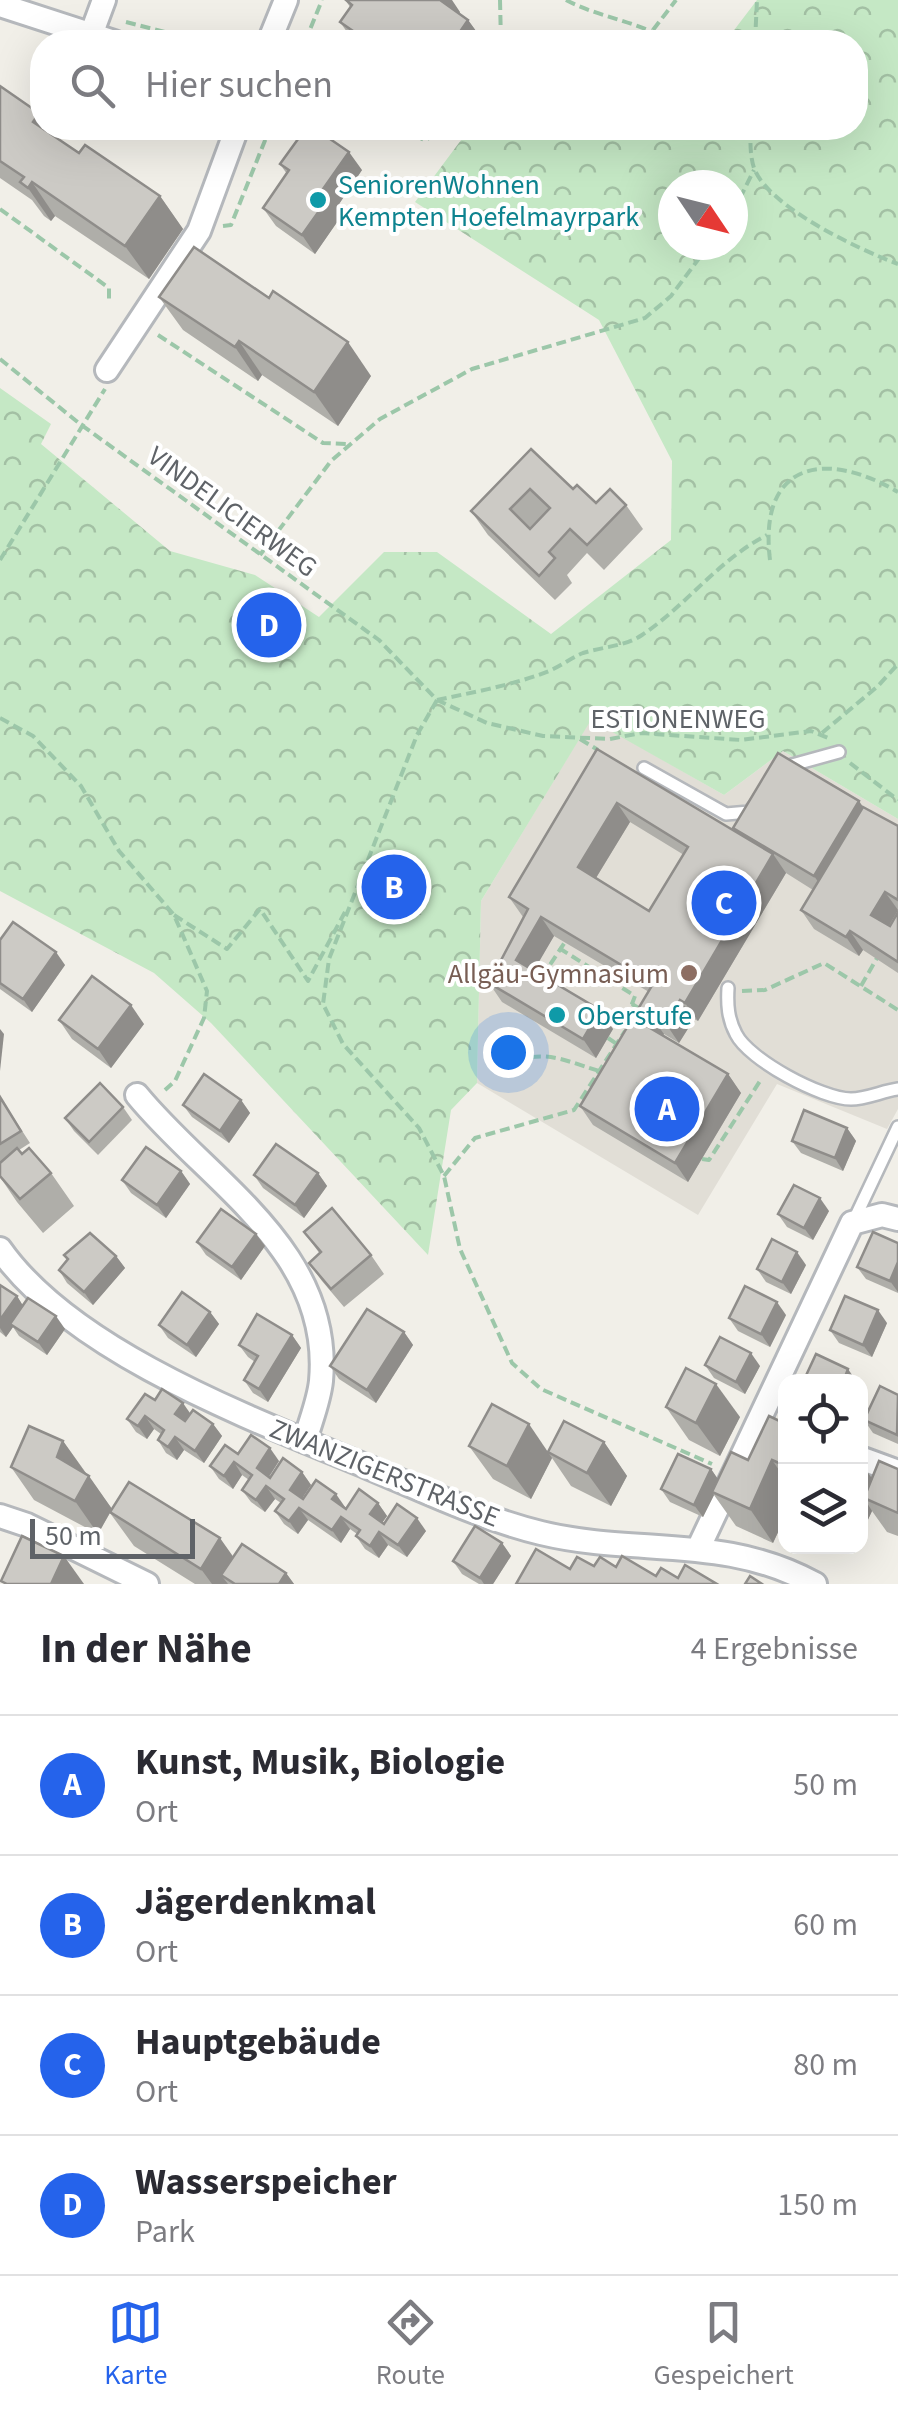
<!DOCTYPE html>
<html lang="de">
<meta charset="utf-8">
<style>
body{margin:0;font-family:"Source Sans 3",sans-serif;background:#f2f2f3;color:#2b2b33}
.controls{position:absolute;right:30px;bottom:30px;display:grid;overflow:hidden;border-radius:20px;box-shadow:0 10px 40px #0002}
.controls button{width:90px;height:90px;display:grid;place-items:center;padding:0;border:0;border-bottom:2px solid #e1e1e2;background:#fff;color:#2b2b33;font:50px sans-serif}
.compass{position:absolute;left:658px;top:170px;width:90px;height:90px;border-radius:50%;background:#fff;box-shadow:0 10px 40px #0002;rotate:125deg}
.scale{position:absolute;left:30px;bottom:25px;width:165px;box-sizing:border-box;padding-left:10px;border:5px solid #5f6368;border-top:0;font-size:28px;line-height:35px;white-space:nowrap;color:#5f6368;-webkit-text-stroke:8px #fff;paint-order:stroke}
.you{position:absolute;left:508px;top:1052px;width:35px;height:35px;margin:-25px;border:8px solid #fff;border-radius:50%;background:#1a73e8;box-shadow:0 0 0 15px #1a73e833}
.badge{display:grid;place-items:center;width:65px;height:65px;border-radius:50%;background:#2563eb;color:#fff;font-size:32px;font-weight:700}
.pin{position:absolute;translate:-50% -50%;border:5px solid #fff;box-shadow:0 2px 10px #0006}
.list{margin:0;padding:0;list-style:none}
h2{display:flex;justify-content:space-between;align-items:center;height:130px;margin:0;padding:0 40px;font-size:42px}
h2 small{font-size:32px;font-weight:400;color:#7c7c81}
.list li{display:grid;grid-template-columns:65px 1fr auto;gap:30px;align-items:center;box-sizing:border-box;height:140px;padding:0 40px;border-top:2px solid #e1e1e2}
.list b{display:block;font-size:38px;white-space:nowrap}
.list p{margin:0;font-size:32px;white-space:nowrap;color:#7c7c81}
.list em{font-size:32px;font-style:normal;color:#7c7c81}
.icon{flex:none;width:55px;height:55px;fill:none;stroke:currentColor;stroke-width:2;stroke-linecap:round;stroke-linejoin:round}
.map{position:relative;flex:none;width:898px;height:1584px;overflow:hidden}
.search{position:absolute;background:#fff;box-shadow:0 10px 40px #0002;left:30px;right:30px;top:30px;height:110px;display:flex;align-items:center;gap:25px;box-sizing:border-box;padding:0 35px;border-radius:40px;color:#7c7c81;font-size:38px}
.sheet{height:690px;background:#fff}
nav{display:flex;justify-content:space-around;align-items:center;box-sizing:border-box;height:140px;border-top:2px solid #e1e1e2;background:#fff;font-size:28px;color:#7c7c81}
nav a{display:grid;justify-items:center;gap:5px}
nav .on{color:#2563eb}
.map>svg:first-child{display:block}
.education{fill:#e1ded6}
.park{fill:url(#park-crowns);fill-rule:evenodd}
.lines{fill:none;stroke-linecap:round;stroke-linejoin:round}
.lane-casing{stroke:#b5b8bc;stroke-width:16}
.street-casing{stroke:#b5b8bc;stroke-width:28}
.path{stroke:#9cc7a9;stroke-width:4;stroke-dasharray:10 5;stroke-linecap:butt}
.lane{stroke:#fff;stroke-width:11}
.street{stroke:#fff;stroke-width:22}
.path-bridge{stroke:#9cc7a9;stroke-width:4;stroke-dasharray:10 5;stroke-linecap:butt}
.wall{fill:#afaea9;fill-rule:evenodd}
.shaded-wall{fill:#8f8d8a}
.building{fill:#cccac5;stroke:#8f8d8a;stroke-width:2.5;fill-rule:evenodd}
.culture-dot{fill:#0f9aa8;stroke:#fff;stroke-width:4}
.education-dot{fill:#8d6e63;stroke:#fff;stroke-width:4}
.labels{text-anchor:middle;stroke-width:8;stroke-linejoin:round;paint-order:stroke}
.culture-label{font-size:28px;fill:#0d838f;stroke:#fff;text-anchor:start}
.street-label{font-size:28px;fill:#5f6368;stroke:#fff}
.education-label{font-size:28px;fill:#785e54;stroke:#fff;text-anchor:end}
</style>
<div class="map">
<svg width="898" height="1584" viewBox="0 0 898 1584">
<defs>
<pattern id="park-crowns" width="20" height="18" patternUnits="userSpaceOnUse" patternTransform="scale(2.5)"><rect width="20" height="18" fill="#c5e8c5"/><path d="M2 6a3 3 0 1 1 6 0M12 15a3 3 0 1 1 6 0" fill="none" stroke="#a3c0a4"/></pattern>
</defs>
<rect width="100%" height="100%" fill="#f1efe8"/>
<path class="education" d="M591,719l133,76 59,-44 115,68v290l-11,20 -110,-45 -79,131 -221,-132 4,-182z"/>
<path class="park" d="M757,0h141v819l-115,-68 -59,44 -133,-75 -110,181 -4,182 -26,27 -23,145 -217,-232 -57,-50 -154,-82v-503l51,36 -10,20 129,107 85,24 64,42 65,-65h53l114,82 120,-94 1,-79 -73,-141 -184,-118 55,-74h386v-86h-131zM673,185h60v60h-60z"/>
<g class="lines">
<g class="lane-casing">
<g id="lane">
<path d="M644,768l82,46 23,-2 5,-6"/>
<path d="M787,770l5,-5 47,-13"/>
<path d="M728,988c-1,17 0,31 8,46 13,26 86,65 115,65 15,0 32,-8 47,-10"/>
<path d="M854,1220l44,-93"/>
</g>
</g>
<g class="street-casing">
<g id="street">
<path d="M0,5l114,37"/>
<path d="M91,35l13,-35"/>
<path d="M269,42l17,-42"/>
<path d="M107,370l92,-139 38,-103"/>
<path d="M137,1095c71,87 196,155 184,286 -2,20 -11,41 -16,60"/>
<path d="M0,1249c73,104 255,171 370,219 55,23 113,51 171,65 95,23 183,1 274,51"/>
<path d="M860,1458l38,14"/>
<path d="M0,1516l27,9 120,59"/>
<path d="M699,1547l153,-324 30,-8 16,4"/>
</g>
</g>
<g class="path">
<path d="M500,0l1,42"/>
<path d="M566,0c34,18 73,21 105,42"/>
<path d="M126,22l77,20"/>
<path d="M653,30l23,-30"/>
<path d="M305,42l17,-42"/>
<path d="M755,42l2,-42"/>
<path d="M401,128l25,13 10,-13"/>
<path d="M751,128c-1,12 -1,28 3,40 14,39 106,82 144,96"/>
<path d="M0,209l109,79v13"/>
<path d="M733,212l21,-42"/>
<path d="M223,226l8,-1 39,-97"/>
<path d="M158,335l165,108 23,1"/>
<path d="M0,359l80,65 299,216 58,60 50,23 56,13 67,3 31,-6 100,7 70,-9 17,7"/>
<path d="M260,555l71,-94 49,-42 92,-50 173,-51 26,-22 38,-51"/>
<path d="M0,560l105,-171"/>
<path d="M770,560c-12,-98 55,-111 128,-68"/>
<path d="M437,700l-20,35 -88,224 -6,45 20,40 76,84 25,48 16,73 52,114 29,26 171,75"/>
<path d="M437,700c37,-8 77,-15 112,-29 12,-5 22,-13 34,-18 19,-6 43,-7 59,-18 45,-30 76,-75 125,-100"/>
<path d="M0,718l33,18 48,50 38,65 55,64 33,76 -3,27 -29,63 -10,9"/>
<path d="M822,733l56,-47 20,-22"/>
<path d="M580,739l18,11"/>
<path d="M850,763l48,37"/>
<path d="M174,915l53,34 33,-40 48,72 37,-69"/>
<path d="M559,948l76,48 -3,8"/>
<path d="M542,977l23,-35"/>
<path d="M861,986l16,-28"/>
<path d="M742,991l23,-1 59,-27 74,47"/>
<path d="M597,1009l20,12 15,-17 8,5"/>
<path d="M502,1065c43,-16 55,-7 97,6"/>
<path d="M702,1159l7,1 53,-82"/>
<path d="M444,1176l31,-38 99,-28 51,-79"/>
</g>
<use href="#lane" class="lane"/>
<use href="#street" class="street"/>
<path class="path-bridge" d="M608,1038l13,9"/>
</g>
<g class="wall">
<path d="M346,1l114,11 -1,2 9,6 16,22h-130l-14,-20 10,-15z"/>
<path d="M0,86l39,27 3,5v10l14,9 23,16 81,43 23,33 -34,50 -94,-63 -4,5 -7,-5 -12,-16 -32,-22z"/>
<path d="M280,164l82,6 -25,37 5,8 -27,39 -39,-28 -13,-18 24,-34z"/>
<path d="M159,297l212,79 -33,50 -76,-51 -4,6 -75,-51z"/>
<path d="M531,449l42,40 23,14 30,2 17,24 -39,41 -17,-17 -20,22 5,8 -17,17 -67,-65 -17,-24z"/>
<path d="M597,749l140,84 -4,-5 130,-21 35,19v84l-9,16 9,-14v61l-35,-23 -4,6 -45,-27 -13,-19 12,-20 -27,-17 -88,148 -4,-2 -15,24 -15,-9 -1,1 65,39 13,19 -53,89 -95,-57 -13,-19 69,-114 -95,-56 -21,35 80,58 -17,29 -94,-56 -13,-19 34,-66 -14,-20zM630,822l54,33 -35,56 -53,-33z"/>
<path d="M0,940l65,25 -33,47 -32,-23z"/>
<path d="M59,1020l85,4 -33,44 -39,-29z"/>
<path d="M0,1097l30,46 -11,7 32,23 23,33 -31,27 -26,-31 -17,-25z"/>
<path d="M241,1100l9,13 -21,30 -37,-26 -9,-12z"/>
<path d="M123,1107l9,13 -34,35 -24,-24 -9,-13z"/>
<path d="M847,1128l9,13 -13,30 -42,-18 -9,-12z"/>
<path d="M181,1171l9,13 -24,34 -35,-25 -9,-13z"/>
<path d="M318,1173l9,13 -23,32 -41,-30 -9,-13z"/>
<path d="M829,1211l-16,29 -26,-13 -9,-13z"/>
<path d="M304,1232l67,23 13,19 -40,33 -22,-26 -13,-18 11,-9z"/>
<path d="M256,1234l9,12 -24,34 -35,-25 -9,-13z"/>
<path d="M898,1243v50l-32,-14 -9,-12z"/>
<path d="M64,1255l52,1 9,12 -32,37 -26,-22 -8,-13 8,-10z"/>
<path d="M806,1265l-15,29 -25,-12 -9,-13z"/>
<path d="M0,1285l17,11 6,10 42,23 -18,26 -28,-19 -6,-9 -7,10 -6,-5z"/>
<path d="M210,1312l9,12 -23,33 -28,-19 -9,-13z"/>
<path d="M786,1315l-16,32 -32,-16 -9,-13z"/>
<path d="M887,1323l-15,34 -33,-14 -9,-13z"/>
<path d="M404,1332l9,13 -37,58 -37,-24 -9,-13z"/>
<path d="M292,1335l9,13 -33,54 -15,-9 -9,-13 11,-18 -7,-5 -9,-12z"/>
<path d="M705,1365l55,1 -15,28 -31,-16z"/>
<path d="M898,1395v49l-25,-11 -9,-13z"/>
<path d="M155,1400l58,24 9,12 -18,27 -20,-13 -7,10 -11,-7 -8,-13 3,-6 -7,-5 -7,10 -11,-7 -9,-13z"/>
<path d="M666,1407l74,10 -20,39 -31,-16z"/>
<path d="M786,1424v91l-13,28 -37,-17 -22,-31 -11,22 -33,-15 -9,-13 50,-20 7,11 30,-20z"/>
<path d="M63,1441l49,68 121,48 53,16 8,11h-99l-61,-38 -24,-33 -12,21 -64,-34 -23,-33z"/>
<path d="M604,1442l23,34 -16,30 -40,-20 -19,-28 -21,41 -38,-20 -24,-33 79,5z"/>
<path d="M238,1454l41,7 -10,16 33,-5 9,13 -9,13 43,9 -1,1 34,-5 9,13 -5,7 44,8 -19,26 -19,-12 -9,13 -14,-9 -9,-13 1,-2 -7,-5 -9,14 -33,-23 -10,14 -14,-10 -9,-13 6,-8 -6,-4 -10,13 -14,-10 -9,-12 7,-10 -7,-5 -9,14 -14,-10 -9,-13z"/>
<path d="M860,1462l12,16 26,-9v67l-11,-4 -15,-21 -7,15 -5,-2z"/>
<path d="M502,1543l9,13 -18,28h-14l-17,-10 -9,-13z"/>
</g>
<g class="shaded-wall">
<path d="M439,0h13l8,12 -3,5 11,3 16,22h-31z"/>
<path d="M39,113l3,5v10h7l14,19 -30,-25z"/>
<path d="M349,152l13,18 -25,37 5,8 -27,39 -13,-19 19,-43z"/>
<path d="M32,182l23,34 -4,5 -23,-33z"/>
<path d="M160,196l23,33 -34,50 -24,-33z"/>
<path d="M239,341l23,34 -4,6 -23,-34z"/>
<path d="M348,342l23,34 -33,50 -24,-34z"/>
<path d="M859,801l17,25 -45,74 -17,-24z"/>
<path d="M617,803l13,19 -39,64 -13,-19z"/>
<path d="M773,854l13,19 -88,148 -13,-18z"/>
<path d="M885,892l13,18 -14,24 -13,-19z"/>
<path d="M541,917l13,19 -25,43 -13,-19z"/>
<path d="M850,931l13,19 -4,6 -13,-19z"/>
<path d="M56,952l9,13 -33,47 -9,-13z"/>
<path d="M680,1000l14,19 -15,24 -13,-19z"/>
<path d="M131,1005l13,19 -33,44 -13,-19z"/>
<path d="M600,1010l13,19 -17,29 -13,-19z"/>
<path d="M650,1015l14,19 -6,9 -13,-18z"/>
<path d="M0,1029l4,5 -4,37z"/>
<path d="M728,1074l13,19 -53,89 -13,-19z"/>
<path d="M241,1100l9,13 -21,30 -9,-12z"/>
<path d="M847,1128l9,13 -13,30 -8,-13z"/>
<path d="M181,1171l9,13 -24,34 -9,-13z"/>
<path d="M318,1173l9,13 -23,32 -9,-13z"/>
<path d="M820,1198l9,13 -16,29 -9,-12z"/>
<path d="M256,1234l9,12 -24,34 -9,-13z"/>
<path d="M797,1252l9,13 -15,29 -9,-12z"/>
<path d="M116,1256l9,12 -32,37 -9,-13z"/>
<path d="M898,1262v30l-8,-11z"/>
<path d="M17,1296l8,13 -15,15 3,3 -7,10 -6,-9v-8z"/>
<path d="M777,1302l9,13 -16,32 -9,-13z"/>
<path d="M878,1310l9,13 -15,34 -9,-12z"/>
<path d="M210,1312l9,12 -23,33 -9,-12z"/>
<path d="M56,1316l9,13 -18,26 -9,-13z"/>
<path d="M404,1332l9,13 -37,58 -9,-13z"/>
<path d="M292,1335l9,13 -33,54 -9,-13z"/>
<path d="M751,1353l9,13 -15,28 -9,-12z"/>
<path d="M848,1369l9,13h-14z"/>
<path d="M716,1384l24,33 -20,39 -24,-33z"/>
<path d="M183,1403l9,13 -8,11 -9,-13z"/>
<path d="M145,1416l9,13 -7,10 -9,-13z"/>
<path d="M213,1424l9,12 -18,27 -9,-12z"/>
<path d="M529,1424l23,34 -21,41 -24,-33z"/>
<path d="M175,1437l9,13 -7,10 -9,-13z"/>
<path d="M63,1441l24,34 -30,-18z"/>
<path d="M604,1442l23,34 -16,30 -24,-33z"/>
<path d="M270,1448l9,13 -13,20 -9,-13z"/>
<path d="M772,1460l14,20v35l-13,28 -23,-34z"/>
<path d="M234,1462l8,13 -9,14 -9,-13z"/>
<path d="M860,1462l21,29 -17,7 8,13 -7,15 -5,-6z"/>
<path d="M711,1469l9,13 -8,10 2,3 -11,22 -9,-12z"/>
<path d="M302,1472l9,13 -12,18 -9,-13z"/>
<path d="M89,1476l23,33 -14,25 -23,-33z"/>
<path d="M266,1486l9,13 -10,13 -9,-12z"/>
<path d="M336,1494l9,13 -4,5 -9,-13z"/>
<path d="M378,1503l9,13 -8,11 -9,-13z"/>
<path d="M299,1508l9,12 -10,14 -9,-13z"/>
<path d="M341,1517l9,12 -9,14 -9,-13z"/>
<path d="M417,1518l9,13 -19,26 -9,-12z"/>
<path d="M379,1532l9,13 -9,13 -9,-12z"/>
<path d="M220,1538l24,34 -23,3 7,9h-16l-11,-15z"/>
<path d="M502,1543l9,13 -18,28h-9l-4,-6z"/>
<path d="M64,1556l20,28h-33z"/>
<path d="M286,1573l8,11h-15z"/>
</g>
<g class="building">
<path d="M346,0h94l28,20 -15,22h-89l2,-2 -26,-18 12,-17z"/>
<path d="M0,86l39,27 -6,9 46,31 6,-8 75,51 -35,50 -93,-64 -4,6 -8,-6 4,-5 -24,-16z"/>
<path d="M306,128h8l35,24 -28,40 8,5 -27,38 -39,-27 26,-38 -9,-6z"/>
<path d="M194,247l75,51 4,-7 75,51 -34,50 -75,-51 -4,6 -76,-50z"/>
<path d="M531,449l42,40 4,-4 19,18 14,-14 16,16 -39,40 -17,-16 -21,23 6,6 -16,18 -68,-65zM530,489l20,19 -20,21 -20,-20z"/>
<path d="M597,749l176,105 -88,149 -5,-3 -14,24 -16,-9 -5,10 83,49 -53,89 -95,-57 73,-122 -112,-67 -25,43 84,50 -17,29 -94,-56 39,-74 -19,-12zM617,803l71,44 -39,64 -71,-44z"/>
<path d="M778,753l81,48 -45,75 -81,-48z"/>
<path d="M863,807l35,19v74l-13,-8 -14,23 19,11 8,-14v50l-48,-31 -4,6 -45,-27z"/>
<path d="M13,922l43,30 -33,47 -23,-16v-43z"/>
<path d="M92,976l39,29 -33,44 -39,-29z"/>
<path d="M204,1074l37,26 -21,31 -37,-26z"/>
<path d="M100,1083l23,24 -34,35 -24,-24z"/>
<path d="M0,1097l21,34 -21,13z"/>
<path d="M804,1110l43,18 -12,30 -43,-17z"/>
<path d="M276,1144l42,29 -23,32 -41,-30z"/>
<path d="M146,1147l35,24 -24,34 -35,-25z"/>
<path d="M17,1148l5,6 7,-6 22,25 -31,26 -20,-23v-13z"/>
<path d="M794,1185l26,13 -16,30 -26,-14z"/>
<path d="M332,1208l39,47 -40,34 -22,-26 12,-11 -17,-20z"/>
<path d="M221,1209l35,25 -24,33 -35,-25z"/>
<path d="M873,1232l25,11v19l-8,19 -33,-14z"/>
<path d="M90,1233l26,23 -32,36 -25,-22 9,-11 -4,-4z"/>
<path d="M772,1239l25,13 -15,30 -25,-13z"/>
<path d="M0,1285l17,11 -17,24z"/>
<path d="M745,1286l32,16 -16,32 -32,-16z"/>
<path d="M182,1292l28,20 -23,33 -28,-20z"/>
<path d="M845,1296l33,14 -15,35 -33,-15z"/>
<path d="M28,1298l28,18 -18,26 -28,-18z"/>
<path d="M367,1309l37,23 -37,58 -37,-24z"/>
<path d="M257,1314l35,21 -33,54 -15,-9 14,-24 -19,-11z"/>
<path d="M720,1337l31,16 -15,29 -31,-17z"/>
<path d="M816,1354l32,15 -5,13h-40z"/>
<path d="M686,1368l30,16 -20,39 -30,-16z"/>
<path d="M880,1386l18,9 -1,40 -33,-15z"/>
<path d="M162,1389l21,14 -8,11 10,7 8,-11 20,14 -18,27 -20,-14 -7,10 -10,-7 6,-10 -19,-14 -7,10 -11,-7 18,-25 10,6z"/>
<path d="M492,1404l37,20 -22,42 -38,-20z"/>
<path d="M769,1416l17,8v42l-14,-6 -22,49 -38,-17 19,-40 17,8z"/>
<path d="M564,1421l40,21 -17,31 -39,-21z"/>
<path d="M29,1426l34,15 -6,16 32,19 -14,25 -64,-34z"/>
<path d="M251,1435l19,13 -13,20 13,10 13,-20 19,14 -12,18 13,9 13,-19 20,14 -4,5 14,10 13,-20 19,14 -8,11 14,10 13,-20 20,14 -19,27 -19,-13 -9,14 -14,-10 4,-6 -19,-13 -9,13 -33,-22 -10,13 -14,-10 9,-12 -18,-13 -10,14 -14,-10 10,-15 -18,-13 -10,14 -14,-10 15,-21 13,9z"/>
<path d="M678,1454l33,15 -17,36 -33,-16z"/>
<path d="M879,1461l19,8v44l-34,-15z"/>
<path d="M129,1482l91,56 -19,31 -91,-57z"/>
<path d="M475,1526l27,17 -22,35 -27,-17z"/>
<path d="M22,1536l42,20 -13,28h-44l-6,-3z"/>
<path d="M242,1544l44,29 -7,11h-44l-14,-9z"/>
<path d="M536,1549l34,20 7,-12 17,9 6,-9 16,10 6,-11 34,20 5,-8 17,10 7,-13 32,19h-201z"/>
<path d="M750,1576l12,8h-17z"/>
</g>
<g class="culture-dot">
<circle cx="318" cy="200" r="10"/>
<circle cx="557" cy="1015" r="10"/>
</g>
<circle class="education-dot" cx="689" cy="973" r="10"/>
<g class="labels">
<g class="culture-label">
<text x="338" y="194">SeniorenWohnen<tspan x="338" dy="32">Kempten Hoefelmayrpark</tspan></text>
<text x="577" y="1025">Oberstufe</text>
</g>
<g class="street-label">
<text transform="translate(233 511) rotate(36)" y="10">VINDELICIERWEG</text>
<text x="678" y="728">ESTIONENWEG</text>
<text transform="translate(385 1472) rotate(22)" y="10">ZWANZIGERSTRASSE</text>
</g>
<g class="education-label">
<text x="669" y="983">Allgäu-Gymnasium</text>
</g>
</g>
</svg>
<div class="controls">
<button><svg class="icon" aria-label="locate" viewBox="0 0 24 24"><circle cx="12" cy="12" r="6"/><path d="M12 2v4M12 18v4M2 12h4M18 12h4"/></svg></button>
<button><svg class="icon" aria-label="layers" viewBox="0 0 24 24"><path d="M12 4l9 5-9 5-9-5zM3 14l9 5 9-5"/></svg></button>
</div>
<svg class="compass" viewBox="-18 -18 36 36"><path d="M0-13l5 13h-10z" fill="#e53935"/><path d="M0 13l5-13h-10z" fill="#7c7c81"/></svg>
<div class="scale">50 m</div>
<div class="you"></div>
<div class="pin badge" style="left:667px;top:1109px">A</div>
<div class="pin badge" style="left:394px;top:887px">B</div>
<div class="pin badge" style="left:724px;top:903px">C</div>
<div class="pin badge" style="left:269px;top:625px">D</div>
<div class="search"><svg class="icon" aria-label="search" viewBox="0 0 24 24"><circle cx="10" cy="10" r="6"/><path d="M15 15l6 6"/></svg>Hier suchen</div>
</div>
<section class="sheet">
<h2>In der Nähe<small>4 Ergebnisse</small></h2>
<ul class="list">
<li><span class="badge">A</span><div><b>Kunst, Musik, Biologie</b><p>Ort</p></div><em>50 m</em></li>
<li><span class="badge">B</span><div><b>Jägerdenkmal</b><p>Ort</p></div><em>60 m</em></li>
<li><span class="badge">C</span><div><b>Hauptgebäude</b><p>Ort</p></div><em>80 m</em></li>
<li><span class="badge">D</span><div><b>Wasserspeicher</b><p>Park</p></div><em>150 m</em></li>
</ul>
</section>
<nav>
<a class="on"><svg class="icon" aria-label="map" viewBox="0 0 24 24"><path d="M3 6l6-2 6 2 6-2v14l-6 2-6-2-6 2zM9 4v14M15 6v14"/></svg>Karte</a>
<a><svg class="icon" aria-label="directions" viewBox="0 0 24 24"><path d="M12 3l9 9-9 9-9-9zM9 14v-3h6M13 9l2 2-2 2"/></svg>Route</a>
<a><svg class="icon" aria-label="saved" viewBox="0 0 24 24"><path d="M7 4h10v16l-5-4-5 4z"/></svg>Gespeichert</a>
</nav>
